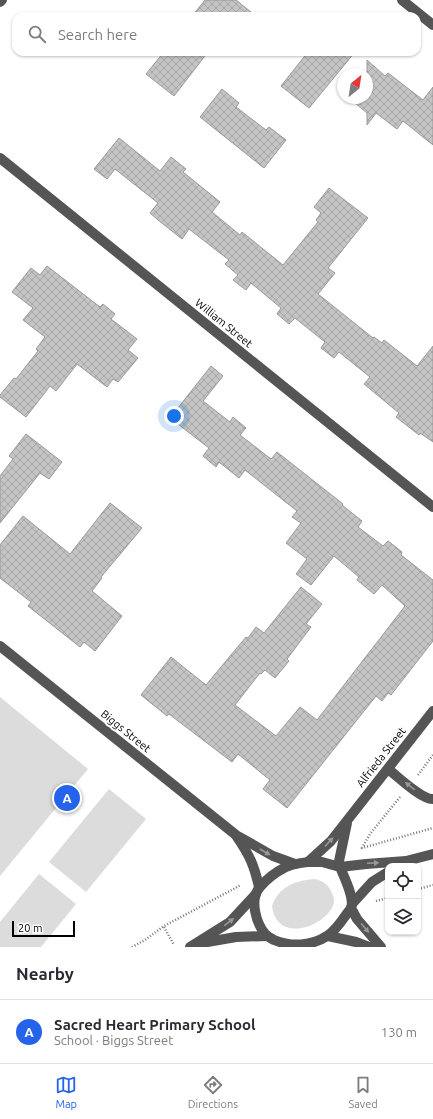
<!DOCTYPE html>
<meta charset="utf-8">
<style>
body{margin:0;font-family:Ubuntu,sans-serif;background:#f7f7f7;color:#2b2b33}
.controls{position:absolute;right:12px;bottom:12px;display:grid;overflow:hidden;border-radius:8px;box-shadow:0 1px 3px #0004}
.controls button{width:36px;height:36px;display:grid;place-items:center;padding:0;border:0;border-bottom:1px solid #e1e1e2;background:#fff;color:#2b2b33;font:20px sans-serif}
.compass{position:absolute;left:337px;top:68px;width:36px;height:36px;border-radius:50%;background:#fff;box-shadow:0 1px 3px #0004;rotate:30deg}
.scale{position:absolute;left:12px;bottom:10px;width:63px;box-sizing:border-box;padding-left:4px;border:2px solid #000;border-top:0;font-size:11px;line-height:14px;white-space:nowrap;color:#000;-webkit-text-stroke:3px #fff;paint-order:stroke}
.you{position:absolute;left:174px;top:416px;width:14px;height:14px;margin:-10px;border:3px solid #fff;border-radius:50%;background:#1a73e8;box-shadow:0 0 0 6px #1a73e833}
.badge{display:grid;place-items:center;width:26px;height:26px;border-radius:50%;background:#2563eb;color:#fff;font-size:13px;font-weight:700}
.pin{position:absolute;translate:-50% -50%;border:2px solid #fff;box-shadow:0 1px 4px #0006}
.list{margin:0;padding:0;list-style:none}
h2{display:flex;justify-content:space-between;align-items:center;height:52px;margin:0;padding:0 16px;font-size:17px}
h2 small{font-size:13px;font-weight:400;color:#7c7c81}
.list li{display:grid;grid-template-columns:26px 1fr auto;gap:12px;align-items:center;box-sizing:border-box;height:64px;padding:0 16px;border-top:1px solid #e1e1e2}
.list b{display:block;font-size:15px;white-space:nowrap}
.list p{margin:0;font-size:13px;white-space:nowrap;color:#7c7c81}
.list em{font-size:13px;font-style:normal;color:#7c7c81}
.icon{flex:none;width:22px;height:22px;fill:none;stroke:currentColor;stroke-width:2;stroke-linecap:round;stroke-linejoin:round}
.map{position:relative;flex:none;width:433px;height:947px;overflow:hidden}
.search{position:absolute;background:#fff;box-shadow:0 1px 3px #0004;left:12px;right:12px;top:12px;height:44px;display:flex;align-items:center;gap:10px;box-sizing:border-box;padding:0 14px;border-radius:12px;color:#7c7c81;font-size:15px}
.sheet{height:116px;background:#fff}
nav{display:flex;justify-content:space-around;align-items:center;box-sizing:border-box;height:56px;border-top:1px solid #e1e1e2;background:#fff;font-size:11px;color:#7c7c81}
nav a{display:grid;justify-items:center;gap:2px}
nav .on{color:#2563eb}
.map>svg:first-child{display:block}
.grass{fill:#dcdcdc}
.building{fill:url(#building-cross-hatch);stroke:#999}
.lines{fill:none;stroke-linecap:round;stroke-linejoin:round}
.path{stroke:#777;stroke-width:2.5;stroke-dasharray:1 2;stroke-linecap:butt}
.minor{stroke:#555;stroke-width:10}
.oneway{fill:#999}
.labels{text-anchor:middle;stroke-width:4;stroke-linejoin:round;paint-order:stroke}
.street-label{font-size:11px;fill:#000;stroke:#fff}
</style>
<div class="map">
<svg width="433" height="947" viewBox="0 0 433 947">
<defs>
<pattern id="building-cross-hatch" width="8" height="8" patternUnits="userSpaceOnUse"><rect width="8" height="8" fill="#c4c4c4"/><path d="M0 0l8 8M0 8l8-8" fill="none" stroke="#a7a7a7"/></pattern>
</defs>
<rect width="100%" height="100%" fill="#fff"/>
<g class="grass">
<path d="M0,697l88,72 -88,107z"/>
<path d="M109,789l37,30 -60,73 -37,-30z"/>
<path d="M39,874l37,30 -35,43h-41v-25z"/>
<path d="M315,879c7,2 11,4 15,10 2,4 4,8 4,12 -2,23 -57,46 -62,5 6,-19 24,-26 43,-27z"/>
</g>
<g class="building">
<path d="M205,0h31l20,16h-64z"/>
<path d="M164,52h44l-34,44 -28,-22z"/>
<path d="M308,52h47l-46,56 -28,-22z"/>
<path d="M367,60l18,16 3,-3 35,27 10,-13v58l-30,-24 -6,8 -21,-16 -9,12v-12l-18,-15h18z"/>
<path d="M222,89l17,14 -3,4 13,10 17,13 3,-3 17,13 -22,28 -64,-51z"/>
<path d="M119,138l41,33 11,-14 15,12 -3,3 37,30 -8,10 28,23 2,-3 41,33 35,-43 -2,-2 5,-7 -7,-6 15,-19 39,30 -40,50 7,5 -17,21 55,44 1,-1 8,6 2,-3 33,26 16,-20v96l-13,-9 -1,2 -23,-18 3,-4 -35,-29 6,-7 -31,-25 -5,6 -13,-10 4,-6 -30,-24 -6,6 -12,-10 4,-6 -30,-25 -5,7 -13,-10 5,-5 -13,-11 4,-4 -40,-31 -7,10 -24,-19 -8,-7 8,-10 -43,-34 -8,10 -13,-10z"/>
<path d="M47,266l53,41 3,-3 12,10 -4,5 26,20 -9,11 10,8 -20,24 -5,-3 -6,8 -30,-23 -21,27 -6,-5 -24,31 -26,-20v-2l14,-17 2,1 22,-28 -2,-2 9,-12 -22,-17 10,-12 -21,-16 19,-24 9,7z"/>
<path d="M211,366l12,10 -20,25 27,21 3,-5 13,11 -6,7 31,24 6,-7 66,52 -1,1 20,16 -4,6 25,19 5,-5 14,11 -1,3 32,25v61l-42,54 -3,-2 -6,8 -6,-5 -89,112 -24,-19 7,-9 -32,-26 -6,8 -63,-48 -2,2 -26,-21 30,-38 35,28 40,-48 2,1 8,-11 8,6 37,-46 21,17 -16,20 5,3 -24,32 2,2 -14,17 -10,-8 -4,4 -1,-1 -25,32 41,31 24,-29 17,13 88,-114 -23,-21 -8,9 -17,-14 2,-3 -25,-21 -23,29 -15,-11 11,-15 -21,-16 15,-20 -9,-6 5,-6 -52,-41 -6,8 -20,-16 -3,5 -13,-11 6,-8 -39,-30z"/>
<path d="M26,434l36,28 -13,17 -9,-6 -40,50v-47l13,-17 -4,-3z"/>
<path d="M110,503l32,25 -41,49 1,1 -10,13 30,25 -27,35 -11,-9 -4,5 -52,-41 3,-4 -31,-24v-33l23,-29 47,38z"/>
</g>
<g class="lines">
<g class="path">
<path d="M418,775l15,-20"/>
<path d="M400,797l-30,37 -8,14 71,-20"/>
<path d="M418,889l15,-4"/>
<path d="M376,901l12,-3"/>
<path d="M164,927l10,18"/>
<path d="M132,947l13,-7 19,-14 77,-41"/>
</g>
<g class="minor">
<path d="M402,0l31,25"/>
<path d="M0,2l2,-2"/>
<path d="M0,158l433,349"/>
<path d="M0,646l236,189 37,21 22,8"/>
<path d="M388,769c9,7 34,31 45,30"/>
<path d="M237,837c13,19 17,28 22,50"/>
<path d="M308,862h14l18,5c4,10 15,31 11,41 -7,9 -14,22 -24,28 -15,10 -36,11 -53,4 -3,-2 -6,-3 -8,-5 -10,-11 -17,-36 -6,-48 6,-7 16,-15 24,-19 7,-4 16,-5 24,-6z"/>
<path d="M308,862l23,-21 102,-130"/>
<path d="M338,866l9,-43"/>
<path d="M340,867l26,-3 40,-3 27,-7"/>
<path d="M352,904l20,-22 16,-10"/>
<path d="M351,908l6,11 24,28"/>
<path d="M328,936l28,6 13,5"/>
<path d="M202,943l34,-6 31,-1"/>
<path d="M190,947l40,-25 26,-28"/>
</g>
</g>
<defs><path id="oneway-solid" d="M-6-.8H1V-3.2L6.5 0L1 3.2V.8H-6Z"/></defs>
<g class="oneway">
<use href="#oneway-solid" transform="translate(410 786) rotate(-141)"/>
<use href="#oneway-solid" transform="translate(329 842) rotate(-48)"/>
<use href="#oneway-solid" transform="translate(265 852) rotate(30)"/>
<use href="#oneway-solid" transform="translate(373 863) rotate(-3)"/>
<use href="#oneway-solid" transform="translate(229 922) rotate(-38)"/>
<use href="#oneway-solid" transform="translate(365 928) rotate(49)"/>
</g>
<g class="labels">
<g class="street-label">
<text transform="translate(224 323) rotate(39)" y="4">William Street</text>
<text transform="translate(126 731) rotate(39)" y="4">Biggs Street</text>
<text transform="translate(381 757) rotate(-52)" y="4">Alfrieda Street</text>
</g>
</g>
</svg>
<div class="controls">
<button><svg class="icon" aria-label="locate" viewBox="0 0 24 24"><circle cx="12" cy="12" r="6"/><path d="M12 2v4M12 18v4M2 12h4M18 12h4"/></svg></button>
<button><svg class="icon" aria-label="layers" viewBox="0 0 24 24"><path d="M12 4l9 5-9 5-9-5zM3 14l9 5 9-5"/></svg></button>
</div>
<svg class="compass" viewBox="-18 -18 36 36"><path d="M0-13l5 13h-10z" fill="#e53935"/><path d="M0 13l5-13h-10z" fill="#7c7c81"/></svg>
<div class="scale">20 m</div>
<div class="you"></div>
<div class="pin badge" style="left:67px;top:798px">A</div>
<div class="search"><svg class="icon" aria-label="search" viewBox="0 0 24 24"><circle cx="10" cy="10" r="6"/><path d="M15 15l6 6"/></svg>Search here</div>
</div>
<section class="sheet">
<h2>Nearby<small></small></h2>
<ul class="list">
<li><span class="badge">A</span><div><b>Sacred Heart Primary School</b><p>School · Biggs Street</p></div><em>130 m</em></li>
</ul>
</section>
<nav>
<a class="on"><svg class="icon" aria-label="map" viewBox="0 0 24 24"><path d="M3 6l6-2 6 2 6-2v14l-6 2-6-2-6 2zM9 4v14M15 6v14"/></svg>Map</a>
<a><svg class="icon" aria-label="directions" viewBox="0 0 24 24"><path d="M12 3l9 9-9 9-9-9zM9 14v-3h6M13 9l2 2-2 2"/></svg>Directions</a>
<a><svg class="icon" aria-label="saved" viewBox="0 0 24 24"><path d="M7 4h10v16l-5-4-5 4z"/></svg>Saved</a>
</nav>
